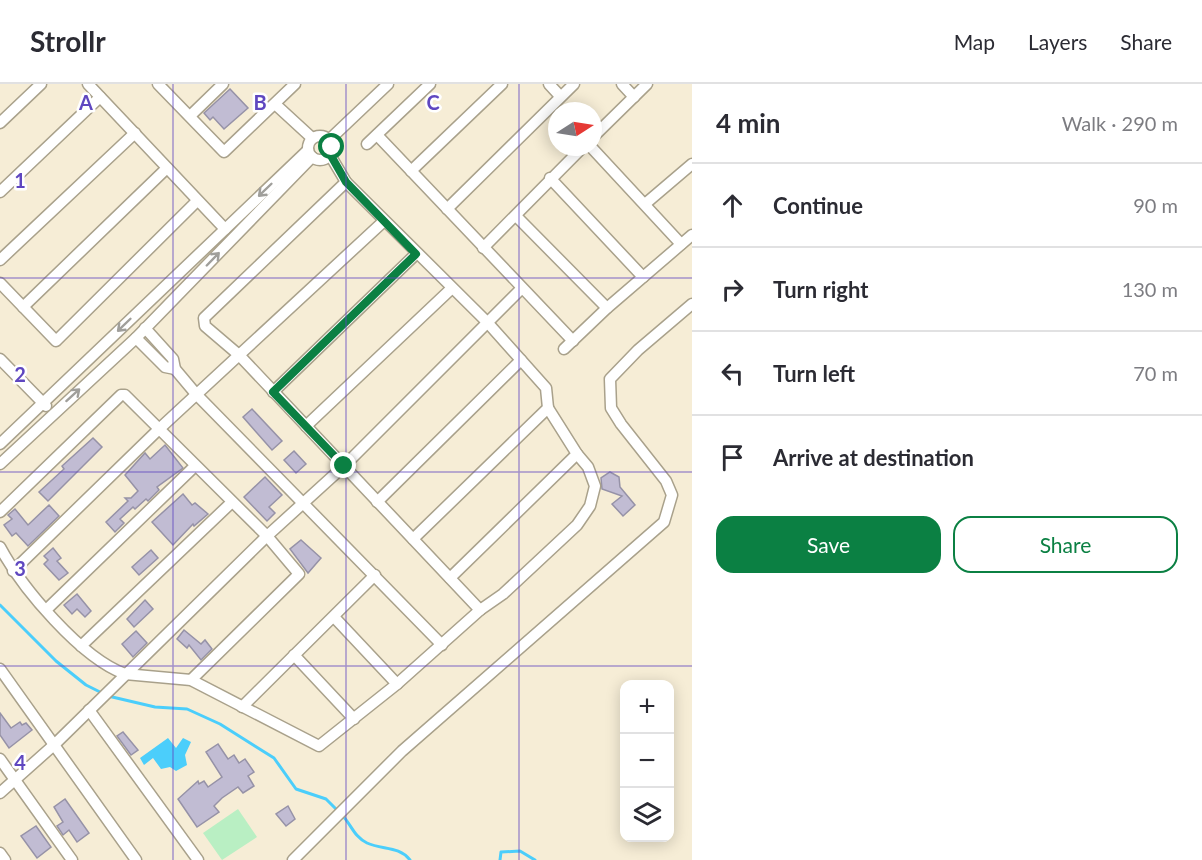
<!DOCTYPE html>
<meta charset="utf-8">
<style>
body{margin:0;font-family:Lato,sans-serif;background:#f2f2f3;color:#2b2b33}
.controls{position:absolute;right:18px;bottom:18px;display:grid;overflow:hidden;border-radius:12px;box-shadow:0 3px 15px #0003}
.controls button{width:54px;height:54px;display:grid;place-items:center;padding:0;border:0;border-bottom:2px solid #e1e1e2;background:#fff;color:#2b2b33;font:30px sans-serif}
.compass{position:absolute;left:548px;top:18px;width:54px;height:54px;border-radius:50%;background:#fff;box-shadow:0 3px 15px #0003;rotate:78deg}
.stop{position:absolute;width:18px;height:18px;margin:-14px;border:4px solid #0b8043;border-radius:50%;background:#fff}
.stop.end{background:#0b8043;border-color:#fff;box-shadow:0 2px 6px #0008}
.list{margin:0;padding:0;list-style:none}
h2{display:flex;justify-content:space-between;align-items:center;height:78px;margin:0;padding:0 24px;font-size:26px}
h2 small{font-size:20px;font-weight:400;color:#7c7c81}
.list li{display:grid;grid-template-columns:39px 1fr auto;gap:18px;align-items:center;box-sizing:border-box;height:84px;padding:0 24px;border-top:2px solid #e1e1e2}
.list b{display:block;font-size:22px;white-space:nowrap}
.list em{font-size:20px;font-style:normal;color:#7c7c81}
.actions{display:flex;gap:12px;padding:18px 24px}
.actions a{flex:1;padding:14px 0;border:2px solid #0b8043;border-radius:18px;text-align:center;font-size:21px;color:#0b8043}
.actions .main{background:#0b8043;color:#fff}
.icon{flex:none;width:33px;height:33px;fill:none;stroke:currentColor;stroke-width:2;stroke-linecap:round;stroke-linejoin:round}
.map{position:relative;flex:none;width:692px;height:776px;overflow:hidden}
header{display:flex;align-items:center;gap:36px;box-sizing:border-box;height:84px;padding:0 30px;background:#fff;border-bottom:2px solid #e1e1e2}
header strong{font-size:28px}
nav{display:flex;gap:33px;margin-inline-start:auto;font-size:21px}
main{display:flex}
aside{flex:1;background:#fff}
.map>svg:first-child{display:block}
.green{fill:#b9efc3}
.water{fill:#4bcefb}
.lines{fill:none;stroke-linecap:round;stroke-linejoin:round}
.stream{stroke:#4bcefb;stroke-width:3}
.building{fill:#c1bcd3;stroke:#9692a7;stroke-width:1.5}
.street-casing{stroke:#a9a18b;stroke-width:13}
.street{stroke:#fff;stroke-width:10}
.oneway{stroke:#a09f9b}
.route{stroke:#0b8043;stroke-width:8}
.grid{fill:none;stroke:#5f47c0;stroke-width:1.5;stroke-opacity:0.55}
.grid-label{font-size:20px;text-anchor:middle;font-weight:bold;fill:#5f47c0;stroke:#fff;stroke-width:5;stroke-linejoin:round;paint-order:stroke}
</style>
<header>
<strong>Strollr</strong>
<nav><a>Map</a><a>Layers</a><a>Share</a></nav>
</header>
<main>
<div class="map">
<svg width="692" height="776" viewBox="0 0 692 776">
<rect width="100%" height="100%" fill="#f6edd6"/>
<path class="green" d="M238,725l19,28 -35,23 -19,-27z"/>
<path class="water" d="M168,654l8,10 7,-10 8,4 -6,13 2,10 -11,6 -6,-4 -9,2 -8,-11 -9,7 -4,-7z"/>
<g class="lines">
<g class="stream">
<path d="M0,521l56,56 30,24 16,8"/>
<path d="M108,612l47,11 32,2 33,15 54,34 22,31 30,10 11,11"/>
<path d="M342,731c9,9 12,22 25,28 16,7 32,3 43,17"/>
<path d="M500,776l1,-8 19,-1 15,9"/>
</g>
</g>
<g class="building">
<path d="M230,5l18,19 -24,21 -11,-12 -3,3 -6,-7z"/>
<path d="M252,325l30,32 -10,9 -29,-33z"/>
<path d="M93,354l9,9 -54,54 -9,-9 25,-23 -2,-3z"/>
<path d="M165,361l18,23 -26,19 2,3 -11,11 -2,-2 -11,10 -2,-2 -13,12 4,4 -9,9 -9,-10 22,-21 -3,-3h6l7,-7 -13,-16 20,-22 5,6z"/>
<path d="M294,367l12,13 -10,9 -12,-13z"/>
<path d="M610,388l9,5 1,10 15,18 -12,11 -11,-12 10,-8 -20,-7 -1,-11z"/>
<path d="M265,393l17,18 -13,12 6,6 -8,8 -23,-24z"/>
<path d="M183,410l9,11 3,-2 13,11 -14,12 -1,-2 -20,21 -21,-23z"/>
<path d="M49,421l10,11 -31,30 -12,-13 -4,3 -8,-11 8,-6 -4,-4 7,-6 13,16z"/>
<path d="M301,456l20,18 -13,15 -18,-24z"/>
<path d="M53,464l8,10 -4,3 11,12 -9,7 -15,-16 4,-4 -4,-4z"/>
<path d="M151,466l7,8 -19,17 -7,-8z"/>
<path d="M77,510l14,17 -6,6 -8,-8 -5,5 -8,-9z"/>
<path d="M145,516l8,9 -19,18 -7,-8z"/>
<path d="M184,546l17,14 4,-4 7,9 -11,11 -12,-15 -2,3 -10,-9z"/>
<path d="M136,547l11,12 -14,14 -11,-13z"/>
<path d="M0,629l11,15 9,-6 2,3 4,-2 6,7 -23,18 -9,-13z"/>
<path d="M123,648l15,18 -7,5 -14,-19z"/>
<path d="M218,660l10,15 6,-4 5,8 6,-4 9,13 -6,4 6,10 -11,7 -5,-6 -16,11 -8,8 5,6 -22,15 -19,-28 20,-18 1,3 5,-3 4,6 14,-10 -16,-25z"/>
<path d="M65,715l24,34 -12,9 -8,-12 -6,5 -6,-9 6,-4 -9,-15z"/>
<path d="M288,722l7,13 -9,7 -10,-12z"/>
<path d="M36,742l15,21 -14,11 -16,-22z"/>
</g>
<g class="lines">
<g class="street-casing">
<g id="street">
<path d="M88,0l137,145"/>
<path d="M158,0l66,68 71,-68"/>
<path d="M549,0l11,12"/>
<path d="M622,0l12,13"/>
<path d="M275,20l37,34"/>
<path d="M190,32l33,-32"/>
<path d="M0,39l41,-39"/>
<path d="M377,51l196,206"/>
<circle cx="320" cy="64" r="12"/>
<path d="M593,53l54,-53"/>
<path d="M329,56l59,-56"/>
<path d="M367,60l63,-60"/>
<path d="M591,63l90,97"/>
<path d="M330,71l16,27 141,140 34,38 25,28 2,20 -135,131"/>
<path d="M411,87l91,-87"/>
<path d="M550,94l93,99"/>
<path d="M346,98l-142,136 1,8 34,29 241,255"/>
<path d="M0,108l100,-95"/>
<path d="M645,120l47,-40"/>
<path d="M447,125l127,-125"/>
<path d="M516,132l91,92"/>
<path d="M483,164l100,-101"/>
<path d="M0,176l135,-127"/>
<path d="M0,199l56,58 141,-140"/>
<path d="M23,223l144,-139"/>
<path d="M145,244l28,31 2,10 21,25 246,251"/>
<path d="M136,254l29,29 10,2"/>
<path d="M564,265l43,-41 85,-73"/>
<path d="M0,275l46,47"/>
<path d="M273,308l143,-138"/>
<path d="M306,342l145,-137"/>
<path d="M0,360l308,-294"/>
<path d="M0,380l136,-126 176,-181"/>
<path d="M377,418l144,-142"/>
<path d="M0,428l121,-117h4l142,141 32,38 -108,106"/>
<path d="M0,463c22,41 81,111 125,127l66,6 128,66 78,-62 83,-74 23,-16 74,-69 13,-19 5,-20 -7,-19 -11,-13"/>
<path d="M13,487l145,-141 226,-209"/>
<path d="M450,494l127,-124 -29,-46"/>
<path d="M46,526l149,-144"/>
<path d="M334,533l63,67"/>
<path d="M81,562l151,-144"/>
<path d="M294,571l60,64"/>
<path d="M0,585l136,191"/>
<path d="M242,623l133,-132"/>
<path d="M89,626l109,150"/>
<path d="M0,675l72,101"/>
<path d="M0,709l55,-49 212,-208 77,-70 177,-177"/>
<path d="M0,769l5,7"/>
<path d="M293,776l109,-109 262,-229 8,-27 -6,-14 -45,-57 -10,-16 -1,-29 28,-29 54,-46"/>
</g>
</g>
<use href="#street" class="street"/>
</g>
<defs><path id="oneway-shaft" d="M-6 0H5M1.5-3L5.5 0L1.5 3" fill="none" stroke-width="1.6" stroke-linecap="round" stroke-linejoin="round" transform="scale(1.5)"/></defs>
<g class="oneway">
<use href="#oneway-shaft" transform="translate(265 106) rotate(136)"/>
<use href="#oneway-shaft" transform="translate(213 175) rotate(-46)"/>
<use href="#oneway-shaft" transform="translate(124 241) rotate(136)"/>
<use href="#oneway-shaft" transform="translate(73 311) rotate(-42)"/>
</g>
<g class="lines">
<path class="route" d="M332,63l-2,7 16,28 70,72 -143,138 71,74"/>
</g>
<path class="grid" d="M173,0v776M346,0v776M519,0v776M0,194h692M0,388h692M0,582h692"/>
<g class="grid-label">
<text x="86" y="26">A</text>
<text x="260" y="26">B</text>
<text x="433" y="26">C</text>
<text x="20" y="104">1</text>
<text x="20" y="298">2</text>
<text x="20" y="492">3</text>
<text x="20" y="686">4</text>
</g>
</svg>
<div class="controls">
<button>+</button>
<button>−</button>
<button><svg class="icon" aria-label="layers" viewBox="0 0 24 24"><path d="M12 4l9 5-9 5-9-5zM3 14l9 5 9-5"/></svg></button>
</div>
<svg class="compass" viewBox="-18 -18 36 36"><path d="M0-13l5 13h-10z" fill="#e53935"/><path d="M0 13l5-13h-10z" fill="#7c7c81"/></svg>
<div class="stop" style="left:332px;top:63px"></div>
<div class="stop end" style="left:344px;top:382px"></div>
</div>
<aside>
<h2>4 min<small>Walk · 290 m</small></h2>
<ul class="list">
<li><svg class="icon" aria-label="ahead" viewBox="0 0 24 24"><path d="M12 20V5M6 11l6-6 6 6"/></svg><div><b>Continue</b></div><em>90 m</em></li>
<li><svg class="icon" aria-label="right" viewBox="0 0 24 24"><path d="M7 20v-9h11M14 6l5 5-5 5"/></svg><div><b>Turn right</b></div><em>130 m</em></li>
<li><svg class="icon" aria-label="left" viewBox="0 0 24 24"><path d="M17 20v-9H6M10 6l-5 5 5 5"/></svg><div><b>Turn left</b></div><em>70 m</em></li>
<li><svg class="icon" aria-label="arrive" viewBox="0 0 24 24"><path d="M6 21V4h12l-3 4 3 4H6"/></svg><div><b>Arrive at destination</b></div></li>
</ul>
<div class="actions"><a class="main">Save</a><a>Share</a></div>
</aside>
</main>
